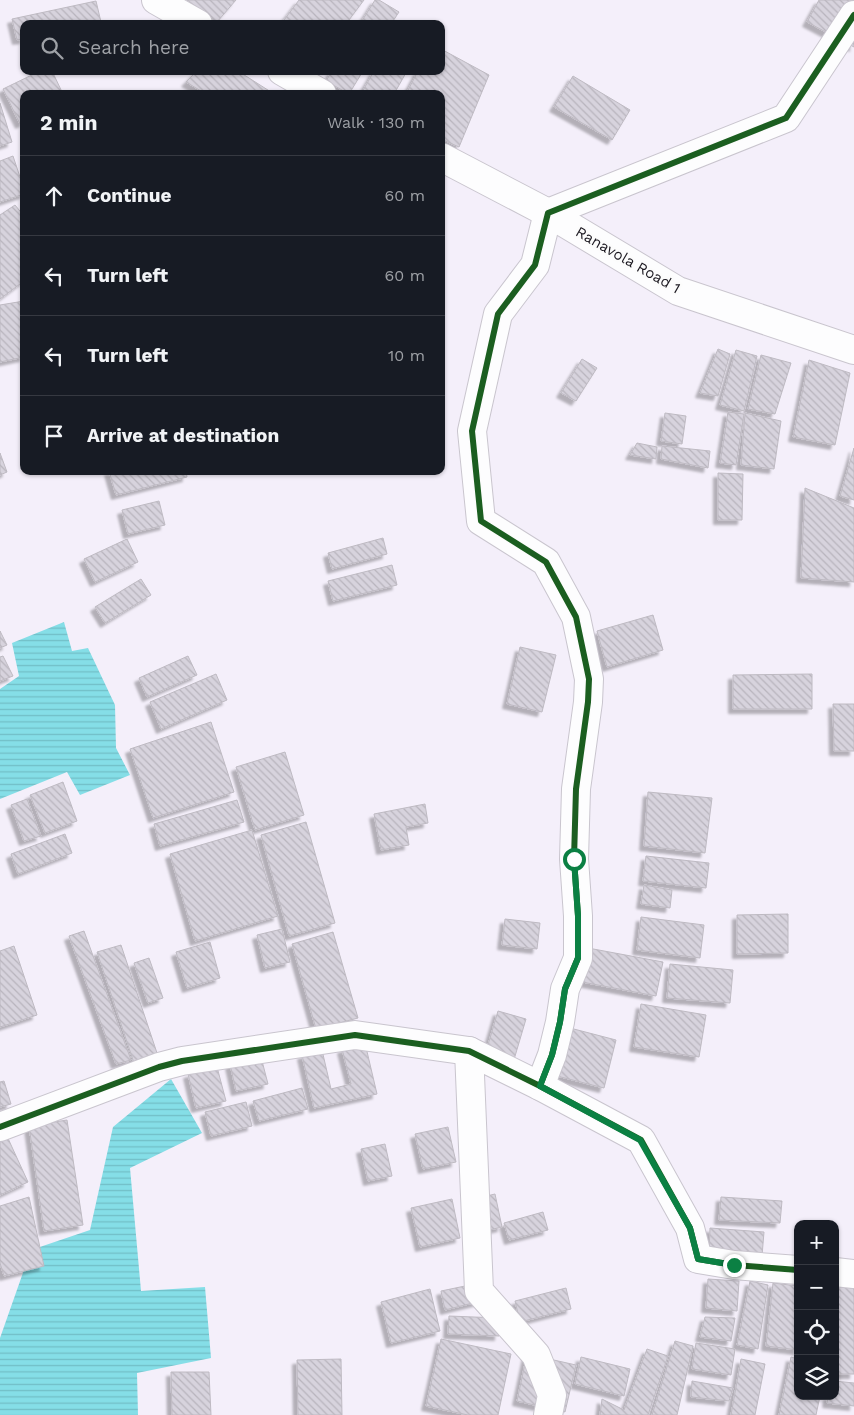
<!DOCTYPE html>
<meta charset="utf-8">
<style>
body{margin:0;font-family:"Work Sans",sans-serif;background:#20242c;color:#f1f3f6}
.controls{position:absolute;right:15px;bottom:15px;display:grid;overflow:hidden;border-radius:10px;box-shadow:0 1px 4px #0004}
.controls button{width:45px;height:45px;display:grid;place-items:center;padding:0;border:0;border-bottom:1px solid #363941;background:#171b24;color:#f1f3f6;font:25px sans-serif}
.stop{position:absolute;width:15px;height:15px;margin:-11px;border:4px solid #0b8043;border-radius:50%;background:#fff}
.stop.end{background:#0b8043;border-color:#fff;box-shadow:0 1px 5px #0008}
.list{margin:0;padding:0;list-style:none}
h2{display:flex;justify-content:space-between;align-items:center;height:65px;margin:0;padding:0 20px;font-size:21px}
h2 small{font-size:16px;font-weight:400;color:#9ea1a6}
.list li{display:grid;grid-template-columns:32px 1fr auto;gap:15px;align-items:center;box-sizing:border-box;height:80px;padding:0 20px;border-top:1px solid #363941}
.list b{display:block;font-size:19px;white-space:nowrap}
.list em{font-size:16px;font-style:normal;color:#9ea1a6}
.icon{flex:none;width:28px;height:28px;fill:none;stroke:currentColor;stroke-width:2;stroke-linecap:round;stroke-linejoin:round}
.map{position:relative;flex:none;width:854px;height:1415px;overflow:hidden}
.search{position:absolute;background:#171b24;box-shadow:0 1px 4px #0004;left:20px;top:20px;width:425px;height:55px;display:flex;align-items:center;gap:12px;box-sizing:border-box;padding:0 18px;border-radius:10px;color:#9ea1a6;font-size:19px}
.panel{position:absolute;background:#171b24;box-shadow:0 1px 4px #0004;left:20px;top:90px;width:425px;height:385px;border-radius:10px}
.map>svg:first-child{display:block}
.water{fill:url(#water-rules)}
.building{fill:url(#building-back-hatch);stroke:#bebac2;filter:url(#shadow)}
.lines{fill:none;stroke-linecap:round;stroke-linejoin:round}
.minor-casing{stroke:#c9c5ce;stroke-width:30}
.minor{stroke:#fdfdfe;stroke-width:28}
.cycleway-casing{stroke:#fcfcfc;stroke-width:9}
.cycleway{stroke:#1b5e20;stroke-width:6}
.route{stroke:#0b8043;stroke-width:6}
.labels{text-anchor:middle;stroke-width:5;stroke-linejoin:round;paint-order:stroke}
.street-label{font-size:15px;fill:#1b1820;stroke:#fcfcfc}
</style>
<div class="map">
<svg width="854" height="1415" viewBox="0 0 854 1415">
<defs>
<pattern id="water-rules" width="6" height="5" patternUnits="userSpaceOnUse" patternTransform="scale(1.25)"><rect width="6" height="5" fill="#85dee7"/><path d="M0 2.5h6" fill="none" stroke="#72bec6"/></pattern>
<pattern id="building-back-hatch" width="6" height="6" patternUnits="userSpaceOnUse" patternTransform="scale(1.25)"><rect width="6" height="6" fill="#d7d3dd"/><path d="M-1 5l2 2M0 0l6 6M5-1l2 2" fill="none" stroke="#b8b4bd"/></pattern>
<filter id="shadow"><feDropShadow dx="-4.5" dy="4.5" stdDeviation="1" flood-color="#0004"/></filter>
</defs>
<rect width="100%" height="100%" fill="#f4effa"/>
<g class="water">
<path d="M64,622l8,29 16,-3 27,57 1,43 14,27 -50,20 -13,-23 -67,27v-110l19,-13 -7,-33z"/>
<path d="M171,1079l31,54 -72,35 11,123 64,-4 6,71 -74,15 1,42h-138v-77l31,-88 59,-20 23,-103z"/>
</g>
<g class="building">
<path d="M187,0h49l-19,22z"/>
<path d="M299,0h65l-18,24h-65z"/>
<path d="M375,0h4l20,12 -8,12h-31z"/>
<path d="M819,0h35v47l-47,-25z"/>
<path d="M96,1l5,21 -7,2h-70v15l-7,1 -5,-21z"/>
<path d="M441,49l48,26 -30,72 -18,-8v-45h-35l12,-23h23z"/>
<path d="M40,71h12l11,23h-39v28l-4,2 -17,-35z"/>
<path d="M197,71h41l33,21 -1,2h-64l-20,-12z"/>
<path d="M332,71h31l-14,23 -23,-13z"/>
<path d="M374,71h33l-13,23h-33z"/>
<path d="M573,76l57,34 -18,30 -58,-33z"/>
<path d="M0,103l12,39 -12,4z"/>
<path d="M13,156l11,33v5l-24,8v-41z"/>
<path d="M15,205l9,11v65l-24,18v-84z"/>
<path d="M24,301v56l-24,5v-57z"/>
<path d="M718,349l12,5 -12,42 -18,-3z"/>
<path d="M736,350l21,6 -13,55 -24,-6z"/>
<path d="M761,355l30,8 -16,51 -27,-5z"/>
<path d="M582,359l15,9 -21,33 -15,-8z"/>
<path d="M809,360l41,13 -15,72 -42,-8z"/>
<path d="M728,412l16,2 -8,51 -16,-2z"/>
<path d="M665,413l21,3 -4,28 -21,-3z"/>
<path d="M745,413l36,8 -7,48 -33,-4z"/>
<path d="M637,443l20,4 -1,12 -26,-4z"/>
<path d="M662,446l48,5 -2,17 -47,-9z"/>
<path d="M854,448v52l-14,-4z"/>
<path d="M0,453l7,19 -7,3z"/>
<path d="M109,471h77l1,6 -71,18z"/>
<path d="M718,473l25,1 -1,46h-24z"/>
<path d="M805,488l49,20v74l-53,-4z"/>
<path d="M159,501l6,24 -37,9 -6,-24z"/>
<path d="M383,538l4,16 -55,15 -4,-16z"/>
<path d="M127,539l11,23 -43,20 -11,-23z"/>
<path d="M392,565l5,20 -64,16 -5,-20z"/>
<path d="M141,579l10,16 -46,28 -10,-16z"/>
<path d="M653,615l10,35 -56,17 -10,-36z"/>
<path d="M0,631l7,14 -7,3z"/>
<path d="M520,647l36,8 -14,57 -35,-8z"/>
<path d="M3,656l10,20 -13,5v-24z"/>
<path d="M188,656l9,19 -50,22 -8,-19z"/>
<path d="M216,674l11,26 -66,29 -11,-27z"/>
<path d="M812,674v35h-79v-34z"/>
<path d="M833,704h21v47h-20z"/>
<path d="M211,722l23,70 -81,26 -23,-69z"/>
<path d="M285,752l19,63 -49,15 -19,-63z"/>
<path d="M63,782l14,39 -32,12 -15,-38z"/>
<path d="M648,792l64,6 -7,55 -61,-7z"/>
<path d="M27,799l14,37 -17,5 -13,-36z"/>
<path d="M237,800l7,22 -84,24 -6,-22z"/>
<path d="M425,804l3,19 -22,4 3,18 -28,5 -7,-36z"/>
<path d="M306,822l29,101 -46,13 -28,-101z"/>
<path d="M252,830l26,86 -83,25 -25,-87z"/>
<path d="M65,834l7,19 -54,21 -7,-20z"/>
<path d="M646,856l63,7 -3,25 -63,-7z"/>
<path d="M644,885l28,5 -2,18 -29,-4z"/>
<path d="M788,914v39l-51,1v-39z"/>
<path d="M641,917l63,8 -4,33 -63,-8z"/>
<path d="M505,919l35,4 -3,26 -35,-4z"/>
<path d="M282,929l8,33 -25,6 -8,-33z"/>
<path d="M84,931l47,129 -15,4 -47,-128z"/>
<path d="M333,932l25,86 -42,11 -24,-85z"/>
<path d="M210,942l10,36 -33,10 -11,-36z"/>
<path d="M121,945l38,114 -24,7 -38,-114z"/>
<path d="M14,946l23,69 -37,12v-76z"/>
<path d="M588,948l75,14 -7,34 -74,-14z"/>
<path d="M149,958l14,40 -15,5 -14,-40z"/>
<path d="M670,964l63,6 -3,33 -63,-5z"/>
<path d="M641,1004l65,11 -7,42 -65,-10z"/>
<path d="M498,1011l28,8 -13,44 -28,-8z"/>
<path d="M570,1028l46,12 -12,48 -47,-12z"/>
<path d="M365,1043l12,51 -63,14 -12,-53 20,-5 9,39 20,-5 -9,-35z"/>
<path d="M261,1057l7,27 -32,7 -6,-27z"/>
<path d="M217,1067l9,34 -30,7 -8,-34z"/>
<path d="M4,1081l7,23 -11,3v-25z"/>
<path d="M302,1088l6,21 -49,12 -6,-20z"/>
<path d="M246,1102l6,24 -41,10 -6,-24z"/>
<path d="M67,1120l16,105 -39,6 -15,-105z"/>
<path d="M448,1127l8,35 -33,7 -8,-35z"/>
<path d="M6,1134l22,48 -28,13v-58z"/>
<path d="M385,1144l7,32 -24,5 -7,-32z"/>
<path d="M495,1194l7,33 -17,4 -7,-33z"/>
<path d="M29,1197l15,69 -40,10 -4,-13v-57z"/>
<path d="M721,1197l61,4 -2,22 -61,-3z"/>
<path d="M452,1199l8,39 -40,9 -9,-39z"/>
<path d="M543,1212l5,18 -39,10 -5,-17z"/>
<path d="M710,1228l54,4 -2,24 -53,-4z"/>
<path d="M708,1279l31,2 -2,30 -31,-3z"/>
<path d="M489,1281l4,17 -48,12 -4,-19z"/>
<path d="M750,1281l18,4 -10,64 -21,-4z"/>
<path d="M773,1283l25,3v64l-32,-4z"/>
<path d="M835,1285l19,1v88h-19z"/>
<path d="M566,1288l5,21 -51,13 -5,-21z"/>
<path d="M430,1289l10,42 -49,12 -10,-41z"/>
<path d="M449,1316l50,2v18l-51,-2z"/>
<path d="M705,1317l30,1 -4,23 -31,-4z"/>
<path d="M441,1339l70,15 -13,61h-30l-42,-9z"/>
<path d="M675,1341l18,5 -16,69h-25z"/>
<path d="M696,1343l39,6 -4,26 -39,-6z"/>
<path d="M647,1349l21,7 -20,59h-48l2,-16 22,11z"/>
<path d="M527,1354l49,11 -11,47 -48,-11z"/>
<path d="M581,1357l49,12 -6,27 -49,-12z"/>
<path d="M791,1357l7,2v37h22l-4,19h-37z"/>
<path d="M341,1359l1,56h-44l-1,-55z"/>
<path d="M741,1359l24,5 -10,51h-24z"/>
<path d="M171,1372h38l2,43h-39z"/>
<path d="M692,1381l41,7 -4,13 -38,-4z"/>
<path d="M835,1381l19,2v23l-27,-3 1,-7h7z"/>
</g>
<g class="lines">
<g class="minor-casing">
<g id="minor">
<path d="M156,0l42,24"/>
<path d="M282,71l40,23"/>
<path d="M441,157l107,56 130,78 176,59"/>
<path d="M469,1051l10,240 57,64 16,40 -4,20"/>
<path d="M540,1086l12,-31 8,-33 5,-33 13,-31v-42l-4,-57 2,-70 12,-87 1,-23 -13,-62 -30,-55 -65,-41 -9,-90 26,-117 37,-49 13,-52 238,-95 68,-103"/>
<path d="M0,1127l159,-60 23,-6 173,-26 114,16 71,35 101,54 49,88 8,31 36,6 64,5"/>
<path d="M835,1272l19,2"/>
</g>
</g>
<use href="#minor" class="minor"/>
<g class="cycleway-casing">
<g id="cycleway">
<path d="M540,1086l12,-31 8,-33 5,-33 13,-31v-42l-4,-57 2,-70 12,-87 1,-23 -13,-62 -30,-55 -65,-41 -9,-90 26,-117 37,-49 13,-52 238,-95 68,-103"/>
<path d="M0,1127l159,-60 23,-6 173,-26 114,16 71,35 101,54 49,88 8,31 36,6 64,5"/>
</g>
</g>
<use href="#cycleway" class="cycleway"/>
</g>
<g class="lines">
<path class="route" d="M574,859l4,57v42l-13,31 -5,33 -8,33 -12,31 100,54 50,88 8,31 36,6"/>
</g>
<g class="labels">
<g class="street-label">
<text transform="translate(628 260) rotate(30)" y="5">Ranavola Road 1</text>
</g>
</g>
</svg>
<div class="controls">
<button>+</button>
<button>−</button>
<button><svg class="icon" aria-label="locate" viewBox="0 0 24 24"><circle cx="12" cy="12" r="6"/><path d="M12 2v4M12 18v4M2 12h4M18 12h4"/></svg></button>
<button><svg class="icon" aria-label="layers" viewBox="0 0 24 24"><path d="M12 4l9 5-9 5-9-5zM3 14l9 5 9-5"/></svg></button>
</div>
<div class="stop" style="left:574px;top:859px"></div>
<div class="stop end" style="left:734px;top:1265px"></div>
<div class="search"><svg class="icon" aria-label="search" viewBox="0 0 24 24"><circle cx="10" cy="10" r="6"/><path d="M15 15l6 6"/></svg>Search here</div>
<section class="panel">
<h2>2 min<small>Walk · 130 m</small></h2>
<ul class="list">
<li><svg class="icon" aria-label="ahead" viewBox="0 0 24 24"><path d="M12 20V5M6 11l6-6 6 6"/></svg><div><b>Continue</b></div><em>60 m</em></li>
<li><svg class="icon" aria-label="left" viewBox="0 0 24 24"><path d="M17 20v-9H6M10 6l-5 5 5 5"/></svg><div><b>Turn left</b></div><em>60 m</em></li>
<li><svg class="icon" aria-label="left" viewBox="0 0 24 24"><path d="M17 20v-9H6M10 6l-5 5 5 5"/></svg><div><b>Turn left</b></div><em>10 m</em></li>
<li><svg class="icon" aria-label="arrive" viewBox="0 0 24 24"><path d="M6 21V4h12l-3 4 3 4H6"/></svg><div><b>Arrive at destination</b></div></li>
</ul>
</section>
</div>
